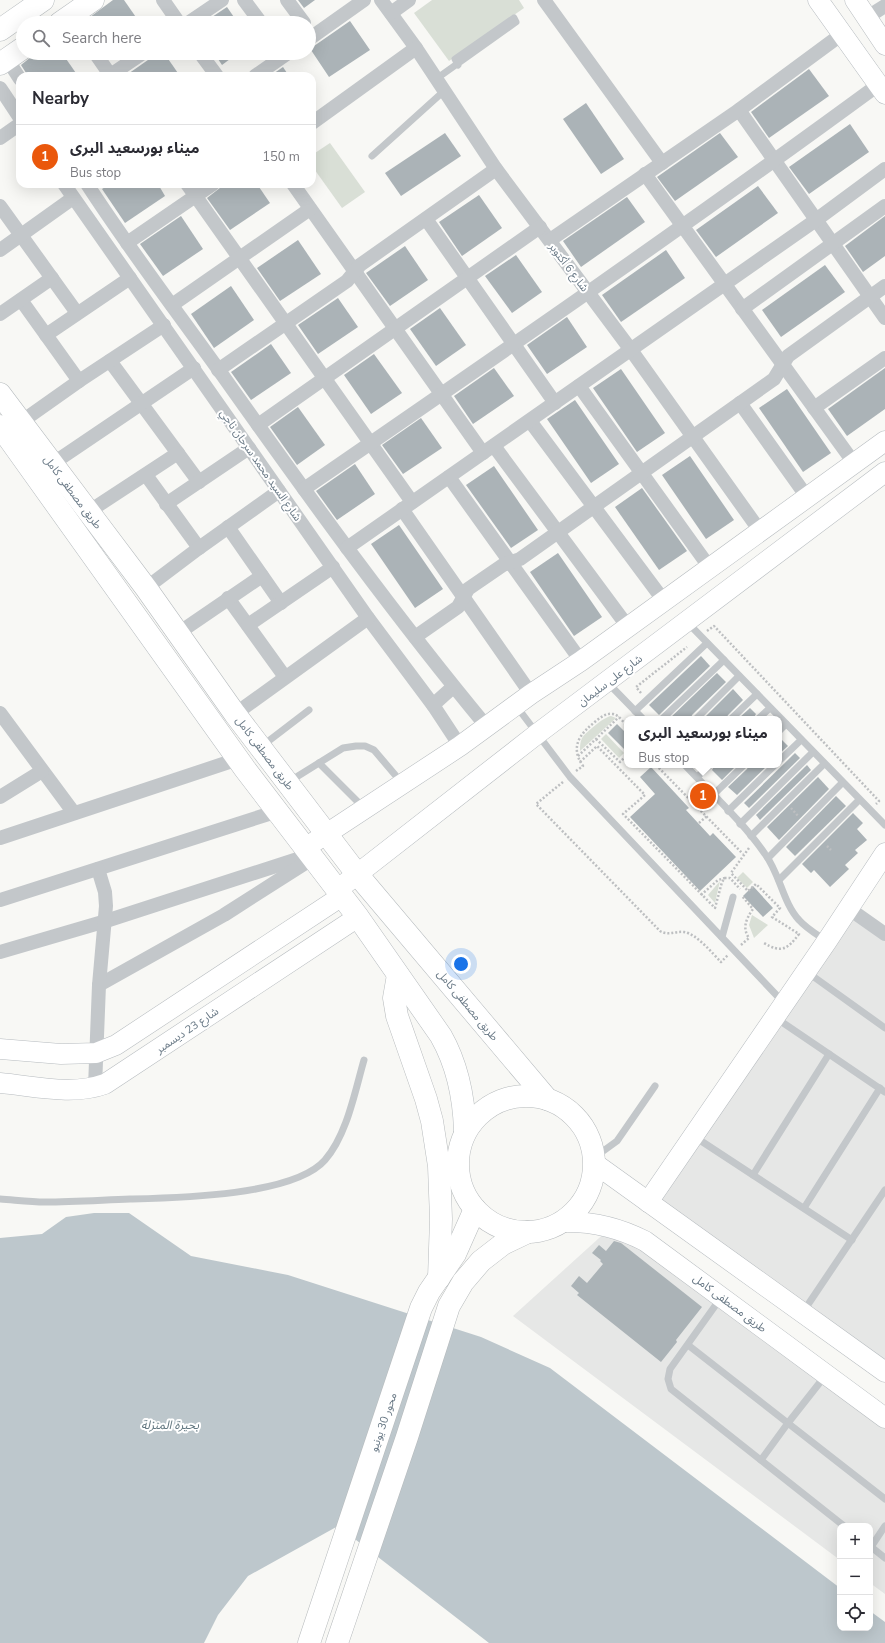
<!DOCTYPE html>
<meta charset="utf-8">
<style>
body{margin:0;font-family:"Nunito Sans","Noto Sans Arabic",sans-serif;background:#f7f7f7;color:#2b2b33}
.controls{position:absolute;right:12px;bottom:12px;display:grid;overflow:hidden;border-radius:8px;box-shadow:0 4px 16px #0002}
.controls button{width:36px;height:36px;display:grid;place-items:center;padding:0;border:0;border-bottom:1px solid #e1e1e2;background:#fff;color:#2b2b33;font:20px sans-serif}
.you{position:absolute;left:461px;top:964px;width:14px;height:14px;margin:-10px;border:3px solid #fff;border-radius:50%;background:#1a73e8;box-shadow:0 0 0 6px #1a73e833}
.badge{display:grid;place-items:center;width:26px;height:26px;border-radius:50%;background:#ea580c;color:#fff;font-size:13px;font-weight:700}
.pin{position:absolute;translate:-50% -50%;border:2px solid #fff;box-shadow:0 1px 4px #0006}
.popup{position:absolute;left:624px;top:716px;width:158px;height:52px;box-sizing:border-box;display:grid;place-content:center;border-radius:8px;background:#fff;filter:drop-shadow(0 1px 3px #0005);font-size:13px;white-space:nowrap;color:#7c7c81}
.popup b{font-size:15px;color:#2b2b33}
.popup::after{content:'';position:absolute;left:50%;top:100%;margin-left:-8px;border:8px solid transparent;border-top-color:#fff}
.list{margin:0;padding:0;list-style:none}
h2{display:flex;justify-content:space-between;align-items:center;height:52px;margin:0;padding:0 16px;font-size:17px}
h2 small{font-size:13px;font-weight:400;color:#7c7c81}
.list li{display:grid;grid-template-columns:26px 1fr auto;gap:12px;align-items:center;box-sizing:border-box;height:64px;padding:0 16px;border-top:1px solid #e1e1e2}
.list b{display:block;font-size:15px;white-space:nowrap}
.list p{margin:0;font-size:13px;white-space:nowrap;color:#7c7c81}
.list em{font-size:13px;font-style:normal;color:#7c7c81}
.icon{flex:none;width:22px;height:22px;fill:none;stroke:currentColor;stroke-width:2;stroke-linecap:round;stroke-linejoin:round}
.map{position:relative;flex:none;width:885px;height:1643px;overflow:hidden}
.search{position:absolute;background:#fff;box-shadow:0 4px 16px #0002;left:16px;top:16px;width:300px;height:44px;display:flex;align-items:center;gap:10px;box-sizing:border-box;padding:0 14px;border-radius:22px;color:#7c7c81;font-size:15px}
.panel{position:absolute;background:#fff;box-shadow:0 4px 16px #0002;left:16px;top:72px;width:300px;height:116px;border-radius:12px}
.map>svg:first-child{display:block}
.built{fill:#e6e7e6}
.green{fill:#d9dfd6}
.water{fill:#bdc7cc}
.building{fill:#abb3b7}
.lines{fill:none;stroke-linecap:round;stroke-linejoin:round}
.secondary-casing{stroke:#b6bbbf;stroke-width:21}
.primary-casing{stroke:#b6bbbe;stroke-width:23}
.highway-casing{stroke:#b6babc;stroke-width:23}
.path{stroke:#bdbfc1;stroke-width:2.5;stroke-dasharray:2 2;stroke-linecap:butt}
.lane{stroke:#c3c7ca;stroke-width:7}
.street{stroke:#c3c7ca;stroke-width:14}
.secondary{stroke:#fff;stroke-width:20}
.primary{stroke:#fff;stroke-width:22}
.highway{stroke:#fff;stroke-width:22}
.labels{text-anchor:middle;stroke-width:4;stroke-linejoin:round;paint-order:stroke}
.street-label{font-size:11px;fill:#687885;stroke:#fff}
.water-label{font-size:12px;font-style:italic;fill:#637881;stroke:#fff}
</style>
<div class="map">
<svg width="885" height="1643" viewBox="0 0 885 1643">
<rect width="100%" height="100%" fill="#f8f8f5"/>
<g class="built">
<path d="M851,915l34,22v435l-226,-172z"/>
<path d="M609,1229l37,18 239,179v168l-15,-11v-57h-30v34l-327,-244z"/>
</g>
<g class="green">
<path d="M432,0h87l5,8 -75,53 -35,-48z"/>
<path d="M330,143l35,49 -23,16 -30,-42v-11z"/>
<path d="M611,716l5,2 -36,33c0,-4 0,-9 2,-13 4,-6 22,-21 29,-22z"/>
<path d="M606,734l18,19 -5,5 -18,-19z"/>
<path d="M743,872l10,10 -6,6 -10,-10z"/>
<path d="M720,881l-5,22 -7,-8z"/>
<path d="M752,915l16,10 -14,13 -5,-13z"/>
</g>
<path class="water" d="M94,1213h35l62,43 97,19 193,62 69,31 290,220v40h30v-17l15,11v21h-396l-151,-117 -90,50 -30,39 -14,28h-204v-405l42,-4 24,-17z"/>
<g class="building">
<path d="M113,0h11l16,23h-58z"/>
<path d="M298,0h17l-11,8z"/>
<path d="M227,7l11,16h-35z"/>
<path d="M350,21l20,29 -41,27 -20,-30 5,-1z"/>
<path d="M36,53h26l16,23h-50l-7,-11z"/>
<path d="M158,53h6l16,23h-55z"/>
<path d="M214,53h24l-16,12z"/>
<path d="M283,67l6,9h-19z"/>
<path d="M809,69l20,27 -60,42 -18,-26z"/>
<path d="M586,103l38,56 -23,15 -38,-55z"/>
<path d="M850,124l19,28 -60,42 -20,-27z"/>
<path d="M445,133l16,23 -60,40 -16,-23z"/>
<path d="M720,133l18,24 -63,44 -18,-24z"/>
<path d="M110,184h48l7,12 -40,27 -23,-34z"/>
<path d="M225,184h32l13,19 -40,27 -23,-32z"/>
<path d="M758,186l20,27 -62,44 -20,-27z"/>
<path d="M479,195l23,33 -40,28 -23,-34z"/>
<path d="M627,197l18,25 -64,45 -18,-26z"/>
<path d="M181,216l22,33 -40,27 -23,-32z"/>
<path d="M885,216v40l-22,16 -18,-26z"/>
<path d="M298,240l23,34 -41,27 -23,-33z"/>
<path d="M405,246l23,34 -38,26 -24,-33z"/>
<path d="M666,250l19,28 -64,44 -19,-27z"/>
<path d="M516,255l26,37 -30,21 -27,-37z"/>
<path d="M825,265l20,27 -64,45 -19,-27z"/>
<path d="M231,286l23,34 -40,28 -23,-34z"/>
<path d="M338,298l20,29 -40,27 -20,-29z"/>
<path d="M440,308l26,37 -30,21 -26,-37z"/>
<path d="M567,317l20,30 -40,27 -20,-29z"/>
<path d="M271,344l20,29 -40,27 -20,-28z"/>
<path d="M374,354l28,39 -31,21 -27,-39z"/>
<path d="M494,368l20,28 -41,28 -19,-28z"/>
<path d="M885,368v41l-38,27 -19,-27z"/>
<path d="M621,369l44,64 -28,19 -44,-64z"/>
<path d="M787,389l44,64 -28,19 -44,-64z"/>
<path d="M575,400l44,64 -28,19 -44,-64z"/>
<path d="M298,407l27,38 -28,20 -27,-38z"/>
<path d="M421,418l21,30 -39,26 -21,-29z"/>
<path d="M690,456l44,64 -28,19 -44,-64z"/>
<path d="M355,464l20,30 -38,26 -21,-29z"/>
<path d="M494,466l44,64 -27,18 -45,-63z"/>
<path d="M642,488l45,63 -28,19 -44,-63z"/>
<path d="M399,525l44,64 -28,19 -44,-64z"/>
<path d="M558,553l44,64 -28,19 -44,-64z"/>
<path d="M701,656l9,10 -51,49 -10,-10z"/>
<path d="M717,673l9,9 -34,33 -1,4h-22z"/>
<path d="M733,689l10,11 -15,15 -2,4h-23z"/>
<path d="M750,708l6,6 -3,5h-15z"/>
<path d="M617,724l10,10v18l-19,-19z"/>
<path d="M779,737l9,9 -9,8z"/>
<path d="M795,753l5,5 -51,50 -5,-5z"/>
<path d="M715,765h22l-15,15 -10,-10z"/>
<path d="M749,765h19l-31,30 -9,-8 19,-18z"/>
<path d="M807,765l4,5 -51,50 -4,-5z"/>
<path d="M651,767l38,41 -3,2 24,26 3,-3 23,24 -36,34 -70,-74 25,-23 -15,-17z"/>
<path d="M818,777l11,12 -50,51 -12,-13z"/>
<path d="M836,796l10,10 -51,50 -9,-9z"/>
<path d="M853,813l10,10 -6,6 10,11 -12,10 3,3 -13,12 4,4 -19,18 -16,-17 -3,3 -9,-9z"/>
<path d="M753,886l20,22 -10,9 -20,-21z"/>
<path d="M614,1241l7,2 81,64 -26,33 1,2 -16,20 -84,-67 2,-2 -8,-7 8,-10 8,7 16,-19 -3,-3 1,-1 -9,-7 7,-8 7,6z"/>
</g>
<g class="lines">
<g class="secondary-casing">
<g id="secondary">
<path d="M818,0l67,94"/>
<path d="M855,0l30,45"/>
<path d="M305,848l155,-102 71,-52 50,-33 304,-220"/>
<path d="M337,890l200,-156 348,-262"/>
<path d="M0,1049l61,5 35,-1 20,-8 226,-149"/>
<path d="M0,1083c34,3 72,13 105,1l253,-167"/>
<path d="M594,1163l291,209"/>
<path d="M648,1202l179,-261 58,-88"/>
<path d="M562,1222c30,-1 56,5 83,19l240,177"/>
</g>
</g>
<g class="primary-casing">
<g id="primary">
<path d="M60,23l33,-23"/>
<path d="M0,30l43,-30"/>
<path d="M0,64l23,-16"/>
<path d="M0,394l146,194 89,126 122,160 190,225"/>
<path d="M0,426l245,343 113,148 83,119c17,30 23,61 24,95"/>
</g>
</g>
<g class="highway-casing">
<g id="highway">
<path d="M398,975l-4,23 3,18 29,83 6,22 7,45 2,53 -2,59"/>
<circle cx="526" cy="1164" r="68"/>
<path d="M309,1643l112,-335 8,-16 26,-38 20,-45"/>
<path d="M337,1643l70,-206 42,-131 14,-24 18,-21 22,-17 25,-12"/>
</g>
</g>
<g class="path">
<path d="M707,631l7,-5 165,175 -3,3"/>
<path d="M641,693l-5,-6 51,-40"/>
<path d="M596,739l24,23 7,-7"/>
<path d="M578,756l41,-39"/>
<path d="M580,762l17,-16 48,49 -22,19 92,94 7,-26 3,-4h5l10,11"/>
<path d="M656,765l87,89"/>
<path d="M576,771l7,-5c-14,-20 -2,-33 13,-45 5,-4 10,-8 17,-7 6,1 10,8 14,12"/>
<path d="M563,782l-27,22 124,127c9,5 15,0 24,1 13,2 28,21 37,30l7,-7"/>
<path d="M699,808l8,-8"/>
<path d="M791,808l7,8"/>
<path d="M699,823l8,-7"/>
<path d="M827,846l4,4"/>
<path d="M749,848l-18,25 17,18 8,-7 24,24 -8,9 27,17c-12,16 -18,19 -35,9"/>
<path d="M701,895l17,-15 7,-2"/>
<path d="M741,945l8,-7c-7,-10 -3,-19 4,-29l-11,-13"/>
</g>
<g class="lane">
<path d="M436,79l80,-57 -2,-4 -59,41 3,6"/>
<path d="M372,156l72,-65"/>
<path d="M687,622l198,203"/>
<path d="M608,683l35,36"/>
<path d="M517,707l53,70 213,225"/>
<path d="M635,711l72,-68"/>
<path d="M662,719l62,-59"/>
<path d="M696,719l43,-43"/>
<path d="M731,719l26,-25"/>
<path d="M758,719l12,-11"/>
<path d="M779,731l7,-7"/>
<path d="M262,746l47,-36"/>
<path d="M779,761l22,-21"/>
<path d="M319,763l44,44"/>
<path d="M685,765c27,29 58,57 80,89 15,20 18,49 34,66 7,8 17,14 26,20"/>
<path d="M697,777l13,-12"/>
<path d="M290,781l53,-33 13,-2h9l9,4 28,33"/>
<path d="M713,795l31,-30"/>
<path d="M728,811l47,-46"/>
<path d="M740,824l73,-72"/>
<path d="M751,836l73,-72"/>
<path d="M768,858l74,-75"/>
<path d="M779,880l80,-80"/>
<path d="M722,937l11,-40"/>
<path d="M807,972l78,56"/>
<path d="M776,1018l109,74"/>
<path d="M695,1137l157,103"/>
<path d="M595,1157l22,-16 38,-55"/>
<path d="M753,1175l76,-121"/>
<path d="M0,1199c15,1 30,3 45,3 28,0 57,-2 85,-3 45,-1 164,-3 195,-39 22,-25 30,-69 39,-100"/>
<path d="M804,1208l76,-120"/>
<path d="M720,1299l-50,70 -2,10 3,10 173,137"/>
<path d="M803,1312l82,-122"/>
<path d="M688,1345l197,154"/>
<path d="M761,1460l27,-37 37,-47"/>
<path d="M870,1546l15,12"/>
<path d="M871,1547l14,-21"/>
</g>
<g class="street">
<path d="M163,0l16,23"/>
<path d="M244,0l17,23"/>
<path d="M287,0l17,23"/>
<path d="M381,0l35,48 80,121 135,181 129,181"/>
<path d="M544,0l118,163"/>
<path d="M391,13l18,-13"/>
<path d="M866,18l19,-12"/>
<path d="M188,23l34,-23"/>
<path d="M309,39l55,-39"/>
<path d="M95,53l16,23"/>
<path d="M200,53l17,23"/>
<path d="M7,59l13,20"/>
<path d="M109,76l34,-23"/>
<path d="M255,76l33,-23"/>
<path d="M0,88l20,30"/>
<path d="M739,110l146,208"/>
<path d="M312,123l104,-75"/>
<path d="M0,138l20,-14"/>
<path d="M645,174l209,289"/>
<path d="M64,184l304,434 65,87 27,41"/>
<path d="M87,184c44,68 94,133 141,199 83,117 167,233 259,344"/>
<path d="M187,184l225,318"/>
<path d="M293,184l190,269"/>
<path d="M0,206l77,107"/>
<path d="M426,219l129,184"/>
<path d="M550,240l189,-130 103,-76"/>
<path d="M127,243l86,-59"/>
<path d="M0,250l73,-52"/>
<path d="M21,300l58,81"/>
<path d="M172,305l138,-96"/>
<path d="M742,309l143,-103"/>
<path d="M0,314l52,-36"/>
<path d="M46,335l84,-57"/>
<path d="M110,361l89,121"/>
<path d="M218,370l129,-89 13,-16 136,-96"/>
<path d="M579,386l131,182"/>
<path d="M740,403l67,94"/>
<path d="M814,408l71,-50"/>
<path d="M530,421l134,180"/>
<path d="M21,422l58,-41 85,-56"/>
<path d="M258,425l282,-198"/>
<path d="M494,446l134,181"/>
<path d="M52,464l142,-96"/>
<path d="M146,475l53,73"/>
<path d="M449,477l132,184"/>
<path d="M304,489c193,-133 386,-266 574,-404"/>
<path d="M166,504l83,-56"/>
<path d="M402,509l129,185"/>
<path d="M88,512l90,-59"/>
<path d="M228,527l53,76"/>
<path d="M347,548l469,-328 69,-51"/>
<path d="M146,588l53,-40 80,-57"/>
<path d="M228,598l57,79"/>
<path d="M248,625l85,-58"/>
<path d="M177,634l85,-58"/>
<path d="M415,637l43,-30 10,-18 35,-24 17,-6 254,-180 14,-23 97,-70"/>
<path d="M433,705l20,-18"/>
<path d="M0,713l74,100"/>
<path d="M235,714l133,-96"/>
<path d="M0,797l42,-26"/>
<path d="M0,838l238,-79"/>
<path d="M0,900l278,-89"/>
<path d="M848,908l37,26"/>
<path d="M0,952l106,-31 204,-66"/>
<path d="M99,985l125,-70 86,-55"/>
<path d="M95,1087l4,-102 7,-79 -1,-14 -7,-23"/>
</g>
<use href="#secondary" class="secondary"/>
<use href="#primary" class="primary"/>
<use href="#highway" class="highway"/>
</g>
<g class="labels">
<g class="street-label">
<text transform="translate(569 267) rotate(53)" y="4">شارع 6 أكتوبر</text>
<text transform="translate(261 465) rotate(55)" y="4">شارع السيد محمد سرحان ناجي</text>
<text transform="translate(73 492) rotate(53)" y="4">طريق مصطفى كامل</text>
<text transform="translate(610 680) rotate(-37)" y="4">شارع على سليمان</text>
<text transform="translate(265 753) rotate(53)" y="4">طريق مصطفى كامل</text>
<text transform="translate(468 1005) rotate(50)" y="4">طريق مصطفى كامل</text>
<text transform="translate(187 1030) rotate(-34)" y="4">شارع 23 ديسمبر</text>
<text transform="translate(730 1303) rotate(37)" y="4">طريق مصطفى كامل</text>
<text transform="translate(383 1422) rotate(-71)" y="4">محور 30 يونيو</text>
</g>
<g class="water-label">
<text x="170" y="1429">بحيرة المنزلة</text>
</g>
</g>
</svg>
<div class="controls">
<button>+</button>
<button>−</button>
<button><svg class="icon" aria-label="locate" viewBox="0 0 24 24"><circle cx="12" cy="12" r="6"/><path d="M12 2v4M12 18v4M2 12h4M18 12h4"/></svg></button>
</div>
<div class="you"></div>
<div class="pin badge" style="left:703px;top:796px">1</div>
<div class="popup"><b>ميناء بورسعيد البرى</b>Bus stop</div>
<div class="search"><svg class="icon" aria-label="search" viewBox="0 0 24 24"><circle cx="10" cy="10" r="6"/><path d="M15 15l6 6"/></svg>Search here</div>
<section class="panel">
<h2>Nearby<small></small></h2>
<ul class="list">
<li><span class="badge">1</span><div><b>ميناء بورسعيد البرى</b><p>Bus stop</p></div><em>150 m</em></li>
</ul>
</section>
</div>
